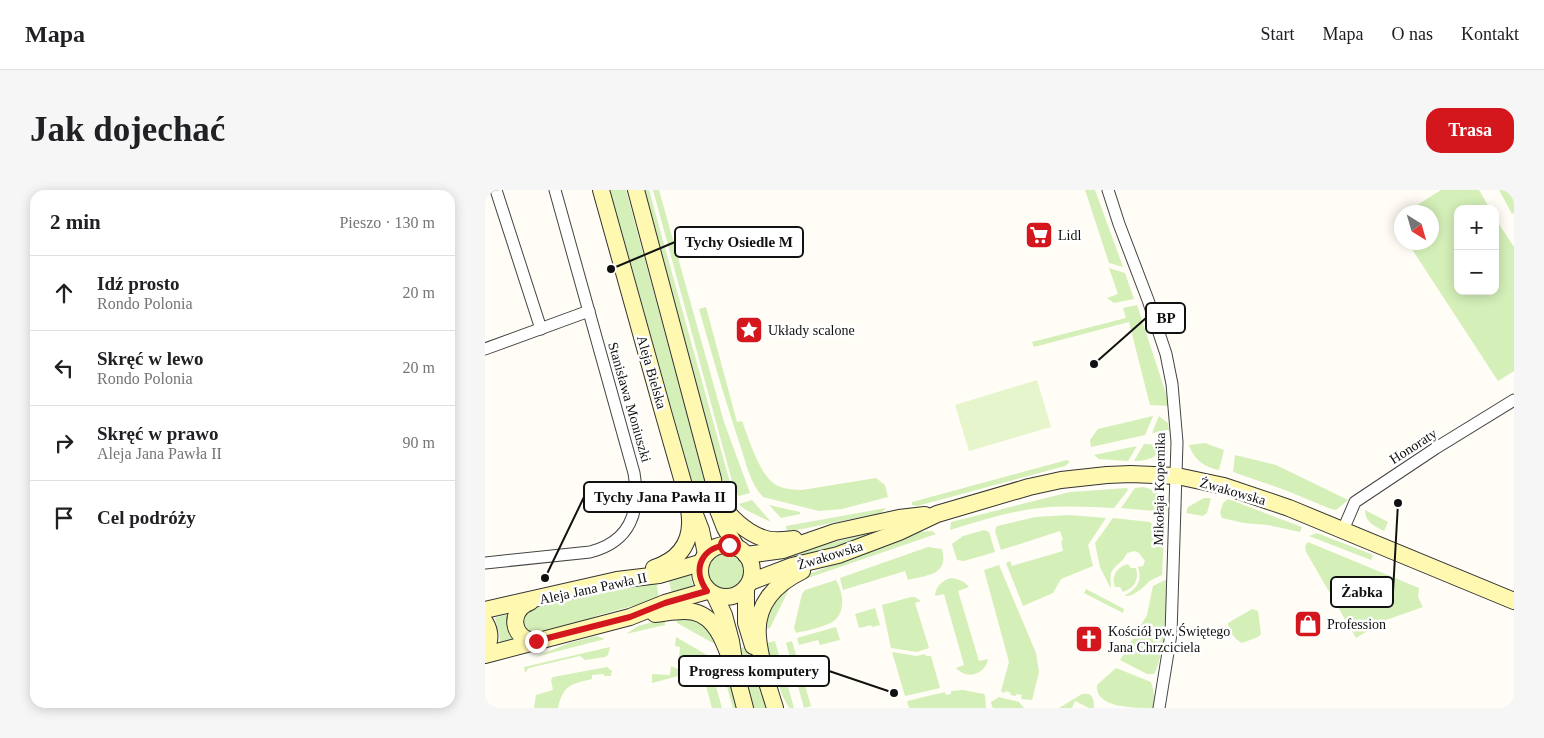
<!DOCTYPE html>
<html lang="pl">
<meta charset="utf-8">
<style>
body{margin:0;font-family:"Times New Roman",serif;background:#f6f6f6;color:#202124}
.controls{position:absolute;right:15px;top:15px;display:grid;overflow:hidden;border-radius:10px;box-shadow:0 2px 12px #0003}
.controls button{width:45px;height:45px;display:grid;place-items:center;padding:0;border:0;border-bottom:1px solid #e0e0e0;background:#fff;color:#202124;font:25px sans-serif}
.compass{position:absolute;left:909px;top:15px;width:45px;height:45px;border-radius:50%;background:#fff;box-shadow:0 2px 12px #0003;rotate:143deg}
.stop{position:absolute;width:15px;height:15px;margin:-11px;border:4px solid #d3171c;border-radius:50%;background:#fff}
.stop.end{background:#d3171c;border-color:#fff;box-shadow:0 1px 5px #0008}
.list{margin:0;padding:0;list-style:none}
h2{display:flex;justify-content:space-between;align-items:center;height:65px;margin:0;padding:0 20px;font-size:21px}
h2 small{font-size:16px;font-weight:400;color:#757577}
.list li{display:grid;grid-template-columns:32px 1fr auto;gap:15px;align-items:center;box-sizing:border-box;height:75px;padding:0 20px;border-top:1px solid #e0e0e0}
.list b{display:block;font-size:19px;white-space:nowrap}
.list p{margin:0;font-size:16px;white-space:nowrap;color:#757577}
.list em{font-size:16px;font-style:normal;color:#757577}
.icon{flex:none;width:28px;height:28px;fill:none;stroke:currentColor;stroke-width:2;stroke-linecap:round;stroke-linejoin:round}
.map{position:relative;flex:none;width:1029px;height:518px;overflow:hidden;border-radius:15px}
header{display:flex;align-items:center;gap:30px;box-sizing:border-box;height:70px;padding:0 25px;background:#fff;border-bottom:1px solid #e0e0e0}
header strong{font-size:24px}
nav{display:flex;gap:28px;margin-inline-start:auto;font-size:18px}
.intro{display:flex;align-items:center;justify-content:space-between;box-sizing:border-box;height:120px;padding:0 30px}
h1{margin:0;font-size:35px}
.button{padding:12px 22px;border-radius:15px;background:#d3171c;color:#fff;font-size:18px;font-weight:700}
main{display:flex;gap:30px;padding:0 30px}
aside{flex:1;background:#fff;border-radius:15px;box-shadow:0 2px 12px #0003}
.map>svg:first-child{display:block}
.green{fill:#d4efb8}
.pitch{fill:#e6f5cb}
.lines{fill:none;stroke-linecap:round;stroke-linejoin:round}
.street-casing{stroke:#444;stroke-width:13}
.secondary-casing{stroke:#333;stroke-width:18}
.street{stroke:#fff;stroke-width:11}
.secondary{stroke:#fff8b0;stroke-width:16}
.route{stroke:#d3171c;stroke-width:6}
.labels{text-anchor:middle;stroke-width:5;stroke-linejoin:round;paint-order:stroke}
.poi-label{font-size:14px;fill:#111;stroke:#fff;text-anchor:start}
.street-label{font-size:14px;fill:#111;stroke:#fff}
.leader{fill:none;stroke:#111;stroke-width:2}
.callout-dot{fill:#111;stroke:#fff;stroke-width:2}
.callout{fill:#fff;stroke:#111;stroke-width:2}
.callout-label{font-size:15px;text-anchor:middle;font-weight:bold;fill:#111}
</style>
<header>
<strong>Mapa</strong>
<nav><a>Start</a><a>Mapa</a><a>O nas</a><a>Kontakt</a></nav>
</header>
<div class="intro"><h1>Jak dojechać</h1><a class="button">Trasa</a></div>
<main>
<aside>
<h2>2 min<small>Pieszo · 130 m</small></h2>
<ul class="list">
<li><svg class="icon" aria-label="ahead" viewBox="0 0 24 24"><path d="M12 20V5M6 11l6-6 6 6"/></svg><div><b>Idź prosto</b><p>Rondo Polonia</p></div><em>20 m</em></li>
<li><svg class="icon" aria-label="left" viewBox="0 0 24 24"><path d="M17 20v-9H6M10 6l-5 5 5 5"/></svg><div><b>Skręć w lewo</b><p>Rondo Polonia</p></div><em>20 m</em></li>
<li><svg class="icon" aria-label="right" viewBox="0 0 24 24"><path d="M7 20v-9h11M14 6l5 5-5 5"/></svg><div><b>Skręć w prawo</b><p>Aleja Jana Pawła II</p></div><em>90 m</em></li>
<li><svg class="icon" aria-label="arrive" viewBox="0 0 24 24"><path d="M6 21V4h12l-3 4 3 4H6"/></svg><div><b>Cel podróży</b></div></li>
</ul>
</aside>
<div class="map">
<svg width="1029" height="518" viewBox="0 0 1029 518">
<rect width="100%" height="100%" fill="#fffdf5"/>
<g class="green">
<path d="M125,0h16l85,313 -12,3z"/>
<path d="M159,0h5l85,307 -6,2 -85,-301z"/>
<path d="M168,0h6l65,232 26,71 -11,3 -4,-4z"/>
<path d="M600,0h10l28,77 -14,-4z"/>
<path d="M956,0h38l11,19h-32v82h37v-73l19,29v124l-16,10 -90,-138 23,-1v-30h-25z"/>
<path d="M1014,0h15v23l-2,1z"/>
<path d="M624,78l16,5 9,26 -20,4 -7,-5 11,-4z"/>
<path d="M652,115l33,101 -20,-1 -21,-83 -95,25 -2,-5 94,-24 -3,-10z"/>
<path d="M221,117l31,115 5,-1c7,18 18,57 36,65 8,3 16,4 24,4l74,-12 9,7 3,12 -46,12 -23,2 -56,-14c-13,-13 -17,-35 -23,-52 -15,-45 -28,-90 -41,-136z"/>
<path d="M668,226l-8,19 -54,12 -1,-7 8,-11z"/>
<path d="M674,226l9,7 1,7 -17,3z"/>
<path d="M720,253l19,7 -5,20c-15,-3 -25,-10 -30,-25z"/>
<path d="M659,254l22,1c-7,12 -18,16 -32,16z"/>
<path d="M652,256l-9,15 -29,-2 -5,-4z"/>
<path d="M750,265l41,10 72,35 -12,10 -5,-1 -46,-19 -52,-18z"/>
<path d="M582,270l3,2 -5,4 -148,40 -5,-1v-3z"/>
<path d="M658,297c13,3 22,10 24,24l-3,1 -43,-4 14,-20z"/>
<path d="M642,298l1,2 -14,18c-25,-1 -49,-3 -74,0 -30,3 -60,13 -90,22l1,-8 119,-30z"/>
<path d="M719,308h7l-4,15 -4,3 -17,-3 2,-6z"/>
<path d="M743,309l74,28 -2,5 -32,-7 -24,-2 -22,-5 -2,-5 3,-10z"/>
<path d="M267,310l19,22 -27,-13 -5,-5z"/>
<path d="M284,315l31,7v2l-19,4z"/>
<path d="M401,318l-5,5 -94,19 -1,-6z"/>
<path d="M880,320l23,12 -4,9c-10,-5 -19,-9 -19,-21z"/>
<path d="M585,325l36,3 -18,27 5,21 -32,13 -8,14 -30,13 -17,-43 4,-2 2,5 51,-15 -2,-10 2,-1 -3,-9 -59,19 -6,-19 2,-5 39,-9z"/>
<path d="M628,328l37,4 14,14 -2,39c-4,2 -9,4 -12,6 -8,7 -16,16 -26,15 12,-7 19,-14 14,-29l5,-1 2,-5 -6,-8 -4,-2 -8,2c-4,10 -12,11 -16,20 -1,5 0,12 0,16l-11,-22 -5,-24z"/>
<path d="M399,340l-89,32 -2,-10z"/>
<path d="M499,340l5,2 6,20 -31,9 -7,-1 -5,-16 11,-8z"/>
<path d="M447,341l4,3 -134,46 -1,-3 119,-45z"/>
<path d="M832,343l54,21 2,2 -2,4 -62,-24z"/>
<path d="M823,352l111,46 -1,9 5,10 -37,13 -30,18 -50,-86 -1,-6z"/>
<path d="M443,357l14,2c7,26 -14,26 -34,31l-3,-9 -62,19 -3,-12z"/>
<circle cx="241" cy="382" r="18"/>
<path d="M643,374l3,4h5c3,12 -1,20 -13,24l-3,-5h-5c-4,-11 2,-20 13,-23z"/>
<path d="M514,375l37,88 3,19 -7,28 -11,-1 1,-4 -6,-1v2l-6,-1 1,-2 -5,-2 -2,2 -3,-2 8,-29 -25,-92z"/>
<path d="M204,382l5,17 -22,5 -4,-17z"/>
<path d="M466,388c8,1 13,3 18,9l-11,4 21,70 9,-2c-3,16 -21,21 -32,9l8,-3 -20,-71 -9,2c1,-10 6,-15 16,-18z"/>
<path d="M682,389c-1,23 -2,77 -13,95h-7l-27,-14 27,-45 6,-29z"/>
<path d="M171,390l3,19 -60,16 -34,13 -34,6 -8,-7c0,-12 0,-13 10,-20z"/>
<path d="M351,390c6,11 10,27 1,38 -6,8 -32,13 -41,15l-2,-5 8,-34 3,-4z"/>
<path d="M306,395l-21,43 -7,2 10,-31z"/>
<path d="M601,399l38,20 -1,4 -39,-20z"/>
<path d="M426,407h4l6,4 -6,2 14,45 -12,4 -26,-4 -9,-43z"/>
<path d="M390,418l5,17 -8,2 -1,-2 -12,3 -4,-14z"/>
<path d="M767,419l6,2 3,23 -3,3 -16,6c-7,-3 -14,-13 -14,-20z"/>
<path d="M23,424l6,26 -14,4 -1,-11 -4,-15z"/>
<path d="M191,427h21l21,25 -5,1 -36,-20z"/>
<path d="M180,429v6l-39,9 12,-8z"/>
<path d="M351,437l4,13 -20,5 -2,-5 -19,5 -2,-7z"/>
<path d="M111,446l9,3 -70,18 34,-14z"/>
<path d="M191,447l31,18 15,53h-10l-11,-41 -10,3 -6,-8 -6,-5 1,-10 -5,-1z"/>
<path d="M290,451l19,67h-5l-7,-13 -16,-52z"/>
<path d="M307,451l19,65 -7,2 -18,-65z"/>
<path d="M263,456l18,62h-12l-17,-59z"/>
<path d="M125,457l-2,8 -3,2 -20,3 -5,-4 -51,12 -4,5 -1,-6z"/>
<path d="M407,462l25,4 8,-2 1,2h5l9,32 -35,8z"/>
<path d="M238,464l16,54h-6l-15,-53z"/>
<path d="M186,476l7,3 4,6 -30,8v-9l18,1z"/>
<path d="M122,477l5,4 -1,5h-7v-2l-12,1v4c-21,5 -29,6 -34,29h-24l2,-13 17,-5 -2,-10 2,-3z"/>
<path d="M631,478l35,14c3,9 4,17 2,26 -19,0 -59,0 -56,-23z"/>
<path d="M478,500l21,4 1,2 1,12h-77l-2,-7 38,-9 1,3 5,-1v-3z"/>
<path d="M597,504c11,-2 12,5 12,14h-5l-14,-7 -3,7h-13z"/>
<path d="M514,507l20,5 5,6h-30l-2,-1 -1,-5z"/>
</g>
<path class="pitch" d="M552,190l14,47 -82,24 -14,-46z"/>
<g class="lines">
<g class="street-casing">
<g id="street">
<path d="M11,0l45,139"/>
<path d="M623,0l11,34 29,76 18,54 6,30 5,58 -6,192 -12,74"/>
<path d="M0,159l104,-38"/>
<path d="M858,340l12,-28 81,-54 78,-48"/>
<path d="M0,373l105,-11c40,-10 51,-40 44,-79l-79,-283"/>
</g>
</g>
<g class="secondary-casing">
<g id="secondary">
<path d="M116,0l62,222 22,77 16,41 5,24"/>
<path d="M151,0l77,289 3,26 9,23 12,20"/>
<path d="M235,310c6,15 27,33 43,38 10,4 21,2 31,1"/>
<circle cx="241" cy="381" r="26"/>
<path d="M261,365l37,-5 52,-18 64,-14 26,-3"/>
<path d="M169,378c28,-9 40,-29 35,-58"/>
<path d="M265,392l42,-16 46,-11 61,-23 38,-18 92,-27 32,-7 46,-5 24,-1 46,2 47,10 65,22 225,93"/>
<path d="M261,399v34l7,23"/>
<path d="M230,406l9,19 7,26 5,33 9,34"/>
<path d="M45,412c-22,8 -19,38 6,39"/>
<path d="M0,420l132,-30 42,-5 41,-12"/>
<path d="M170,424c12,-1 26,-5 39,-2 26,6 33,40 42,62"/>
<path d="M0,432c6,10 6,19 0,29"/>
<path d="M0,465l145,-38 35,-14 42,-12"/>
<path d="M279,483l11,35"/>
<path d="M283,493c-4,-15 -9,-30 -10,-46 -3,-32 17,-53 44,-66"/>
</g>
</g>
<use href="#street" class="street"/>
<use href="#secondary" class="secondary"/>
</g>
<g class="lines">
<path class="route" d="M51,451l94,-24 35,-14 42,-12c-16,-22 -5,-45 22,-46"/>
</g>
<defs>
<g id="supermarket-square" transform="scale(1.4375)"><rect x="-9" y="-9" width="18" height="18" rx="4" fill="#d3171c" stroke="#fff"/><path d="M-6-5.5h2.5l.6 2H6L4.5 2H-2.5L-4.4-4H-6ZM-1.5 3.2a1.3 1.3 0 1 0 .1 0ZM3 3.2a1.3 1.3 0 1 0 .1 0Z" fill="#fff"/></g>
<g id="sight-square" transform="scale(1.4375)"><rect x="-9" y="-9" width="18" height="18" rx="4" fill="#d3171c" stroke="#fff"/><path d="M0-6L1.8-2.2L6-1.7L2.9 1.2L3.7 5.4L0 3.3L-3.7 5.4L-2.9 1.2L-6-1.7L-1.8-2.2Z" fill="#fff"/></g>
<g id="shop-square" transform="scale(1.4375)"><rect x="-9" y="-9" width="18" height="18" rx="4" fill="#d3171c" stroke="#fff"/><path d="M-5-2.5h2.3a2.7 3.5 0 0 1 5.4 0H5L5.5 6h-11ZM-1.5-2.5h3a1.5 2.3 0 0 0-3 0Z" fill="#fff"/></g>
<g id="church-square" transform="scale(1.4375)"><rect x="-9" y="-9" width="18" height="18" rx="4" fill="#d3171c" stroke="#fff"/><path d="M-1.2-6h2.4v3.5h3.3v2.4h-3.3V6h-2.4V-.1h-3.3v-2.4h3.3Z" fill="#fff"/></g>
</defs>
<g fill-rule="evenodd">
<use href="#supermarket-square" x="554" y="45"/>
<use href="#sight-square" x="264" y="140"/>
<use href="#shop-square" x="823" y="434"/>
<use href="#church-square" x="604" y="449"/>
</g>
<g class="labels">
<g class="poi-label">
<text x="573" y="50">Lidl</text>
<text x="283" y="145">Układy scalone</text>
<text x="842" y="439">Profession</text>
<text x="623" y="446">Kościół pw. Świętego<tspan x="623" dy="16">Jana Chrzciciela</tspan></text>
</g>
<g class="street-label">
<text transform="translate(167 182) rotate(74)" y="5">Aleja Bielska</text>
<text transform="translate(145 212) rotate(74)" y="5">Stanisława Moniuszki</text>
<text transform="translate(928 256) rotate(-33)" y="5">Honoraty</text>
<text transform="translate(674 299) rotate(-89)" y="5">Mikołaja Kopernika</text>
<text transform="translate(748 301) rotate(16)" y="5">Żwakowska</text>
<text transform="translate(345 365) rotate(-17)" y="5">Żwakowska</text>
<text transform="translate(108 398) rotate(-12)" y="5">Aleja Jana Pawła II</text>
</g>
</g>
<path class="leader" d="M126 79L190 52M609 174L661 128M60 388L99 307M913 313L908 402M409 503L344 481"/>
<g class="callout-dot">
<circle cx="126" cy="79" r="5"/>
<circle cx="609" cy="174" r="5"/>
<circle cx="60" cy="388" r="5"/>
<circle cx="913" cy="313" r="5"/>
<circle cx="409" cy="503" r="5"/>
</g>
<g class="callout">
<rect x="190" y="37" width="128" height="30" rx="5"/>
<rect x="661" y="113" width="39" height="30" rx="5"/>
<rect x="99" y="292" width="152" height="30" rx="5"/>
<rect x="846" y="387" width="62" height="30" rx="5"/>
<rect x="194" y="466" width="150" height="30" rx="5"/>
</g>
<g class="callout-label">
<text x="254" y="57">Tychy Osiedle M</text>
<text x="681" y="133">BP</text>
<text x="175" y="312">Tychy Jana Pawła II</text>
<text x="877" y="407">Żabka</text>
<text x="269" y="486">Progress komputery</text>
</g>
</svg>
<div class="controls">
<button>+</button>
<button>−</button>
</div>
<svg class="compass" viewBox="-18 -18 36 36"><path d="M0-13l5 13h-10z" fill="#e53935"/><path d="M0 13l5-13h-10z" fill="#757577"/></svg>
<div class="stop" style="left:244px;top:355px"></div>
<div class="stop end" style="left:51px;top:451px"></div>
</div>
</main>
